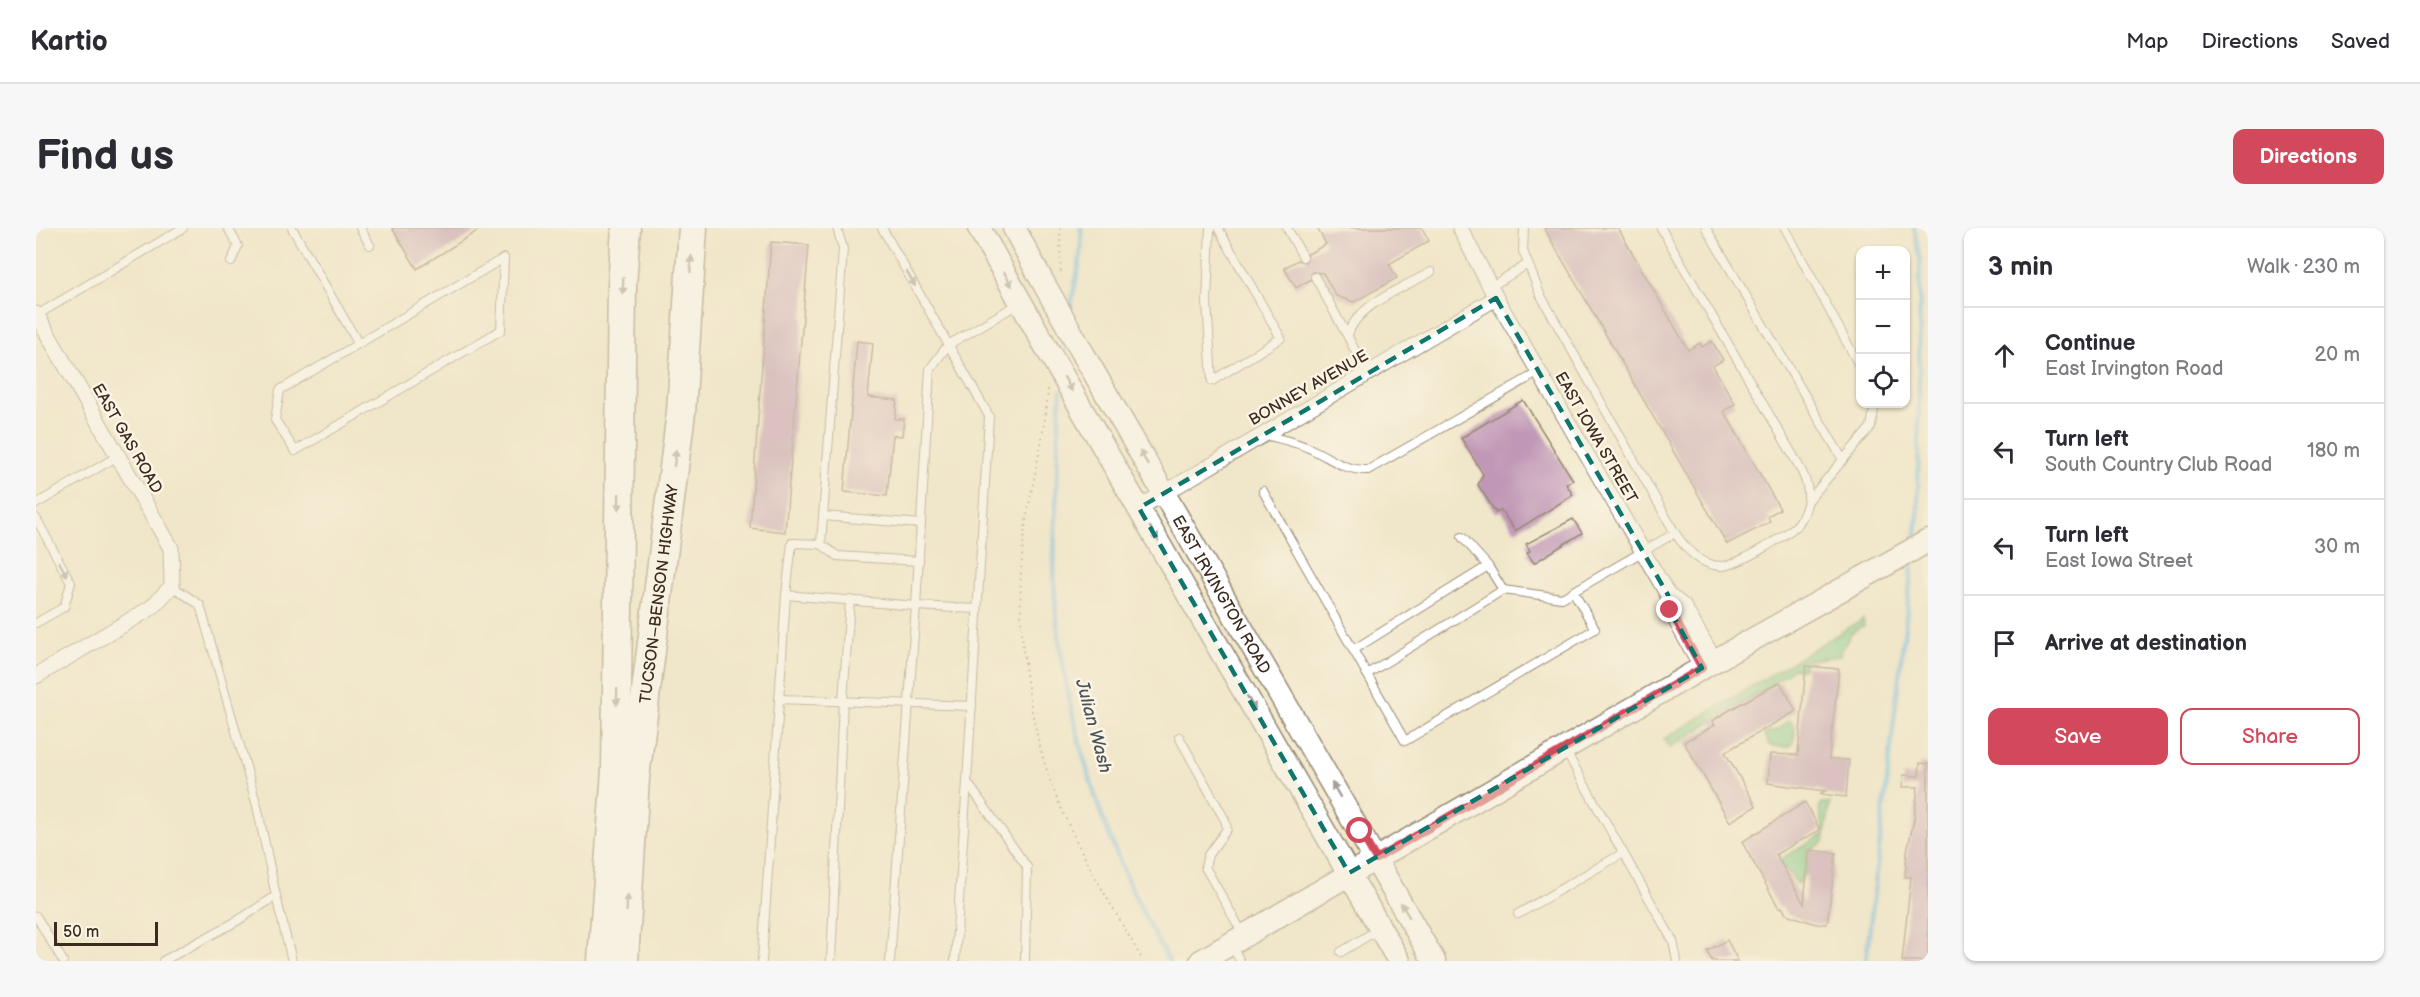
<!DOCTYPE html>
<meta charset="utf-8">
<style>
body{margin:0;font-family:"Balsamiq Sans",sans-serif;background:#f7f7f7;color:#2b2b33}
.controls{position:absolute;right:18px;top:18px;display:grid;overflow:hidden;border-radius:12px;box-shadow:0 2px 4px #0004}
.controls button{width:54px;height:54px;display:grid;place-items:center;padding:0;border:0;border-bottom:2px solid #e1e1e2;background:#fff;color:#2b2b33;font:30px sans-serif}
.scale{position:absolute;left:18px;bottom:15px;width:104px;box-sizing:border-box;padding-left:6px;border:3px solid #3b2a1e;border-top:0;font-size:16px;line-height:21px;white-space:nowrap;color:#3b2a1e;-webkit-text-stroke:4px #fcf5e5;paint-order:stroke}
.stop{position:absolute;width:18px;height:18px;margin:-14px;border:4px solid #d1495b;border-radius:50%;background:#fff}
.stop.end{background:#d1495b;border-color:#fff;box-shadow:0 2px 6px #0008}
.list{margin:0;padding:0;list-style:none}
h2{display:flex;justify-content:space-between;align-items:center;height:78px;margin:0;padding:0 24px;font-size:26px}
h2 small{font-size:20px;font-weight:400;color:#7c7c81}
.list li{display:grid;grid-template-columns:39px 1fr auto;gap:18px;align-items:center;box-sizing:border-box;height:96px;padding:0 24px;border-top:2px solid #e1e1e2}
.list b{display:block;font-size:22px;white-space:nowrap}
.list p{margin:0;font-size:20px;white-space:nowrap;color:#7c7c81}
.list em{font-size:20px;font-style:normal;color:#7c7c81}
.actions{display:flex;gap:12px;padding:18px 24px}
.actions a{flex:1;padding:14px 0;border:2px solid #d1495b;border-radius:12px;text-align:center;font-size:21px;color:#d1495b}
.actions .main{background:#d1495b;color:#fff}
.icon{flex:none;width:33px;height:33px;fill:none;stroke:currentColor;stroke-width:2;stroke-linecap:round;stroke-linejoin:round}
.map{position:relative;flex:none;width:1892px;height:733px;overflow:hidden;border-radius:12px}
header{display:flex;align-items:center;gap:36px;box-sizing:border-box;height:84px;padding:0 30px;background:#fff;border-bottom:2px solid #e1e1e2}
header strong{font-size:28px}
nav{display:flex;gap:33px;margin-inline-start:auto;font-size:21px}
.intro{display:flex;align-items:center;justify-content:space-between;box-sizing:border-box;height:144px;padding:0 36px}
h1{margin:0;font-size:42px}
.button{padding:15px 27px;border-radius:12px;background:#d1495b;color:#fff;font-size:21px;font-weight:700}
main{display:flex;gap:36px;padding:0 36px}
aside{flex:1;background:#fff;border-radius:12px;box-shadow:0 2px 4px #0004}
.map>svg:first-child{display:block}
.green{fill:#7bcc8d;stroke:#5b7b56;stroke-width:1.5}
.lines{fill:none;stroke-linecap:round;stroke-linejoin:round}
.stream{stroke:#6ebae7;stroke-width:4.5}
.building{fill:#c097b6}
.lane-casing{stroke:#968874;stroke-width:10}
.street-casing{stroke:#968874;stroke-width:17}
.secondary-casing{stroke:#968874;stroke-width:25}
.highway-casing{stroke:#968874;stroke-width:31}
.path{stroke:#968874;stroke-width:2;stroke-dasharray:1.5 4.5;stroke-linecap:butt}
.lane{stroke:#fff;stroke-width:8}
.street{stroke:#fff;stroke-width:15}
.secondary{stroke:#fff;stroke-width:22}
.highway{stroke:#fff;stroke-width:28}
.secondary-bridge-casing{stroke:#968874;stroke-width:25;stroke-linecap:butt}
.secondary-bridge{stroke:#fff;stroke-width:22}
.oneway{fill:#a79f9a}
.route{stroke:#d1495b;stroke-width:8}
.marked{fill:none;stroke:#0f766e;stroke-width:4.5;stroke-dasharray:12 8;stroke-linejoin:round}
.labels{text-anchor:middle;stroke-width:5;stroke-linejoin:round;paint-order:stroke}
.street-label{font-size:16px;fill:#3b2a1e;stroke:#fcf5e5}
.water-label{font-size:18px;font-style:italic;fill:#4a555a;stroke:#fcf5e5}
</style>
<header>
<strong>Kartio</strong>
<nav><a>Map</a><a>Directions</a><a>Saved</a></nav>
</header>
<div class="intro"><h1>Find us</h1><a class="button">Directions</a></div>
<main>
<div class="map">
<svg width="1892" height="733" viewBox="0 0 1892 733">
<rect width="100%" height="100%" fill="#fcf5e5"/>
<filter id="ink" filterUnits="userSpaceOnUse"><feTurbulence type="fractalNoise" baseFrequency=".0167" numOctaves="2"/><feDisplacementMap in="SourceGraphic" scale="12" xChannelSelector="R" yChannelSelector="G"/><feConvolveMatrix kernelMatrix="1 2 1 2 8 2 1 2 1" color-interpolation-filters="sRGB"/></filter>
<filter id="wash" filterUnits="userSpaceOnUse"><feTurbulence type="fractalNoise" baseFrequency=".008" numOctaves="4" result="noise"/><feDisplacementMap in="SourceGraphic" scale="24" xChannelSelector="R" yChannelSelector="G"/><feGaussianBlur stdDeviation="1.35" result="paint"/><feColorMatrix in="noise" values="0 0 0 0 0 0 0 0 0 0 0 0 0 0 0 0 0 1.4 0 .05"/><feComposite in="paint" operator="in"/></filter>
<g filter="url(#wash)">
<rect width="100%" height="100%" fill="#f0e6c9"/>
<g class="green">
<path d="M1827,391l1,6 -13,8 -12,23 -33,4 -3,9 -9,-1 -32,23 -93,57 -5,-9z"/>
<path d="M1754,492l5,9 -2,15 -6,3 -17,-1 -6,-12 13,-4z"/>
<path d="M1785,575h9l-6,39 -16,9 -2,21 -8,12 -19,-24 45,-26 -5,-24z"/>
</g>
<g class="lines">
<g class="stream">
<path d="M1878,0l6,32 -2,255 -3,26"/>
<path d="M1034,86c3,-30 14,-55 11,-86"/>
<path d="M1028,133l2,-18"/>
<path d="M1025,163c-3,30 -3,60 -4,90 -2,47 -5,94 0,141 13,117 53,238 112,339"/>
<path d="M1830,733l47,-403"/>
</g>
</g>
<g id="blocks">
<g class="building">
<path d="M356,0h90l-65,41z"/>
<path d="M1281,0h105l7,13 -40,23 8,14 -43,24 -18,-6 -13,-23 -11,-1 -2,8 -14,8 -12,-20 14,-8 7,2 3,-8 18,-10z"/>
<path d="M1508,0h74l70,122 12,-7 2,4 10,-6 11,19 -10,6 22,38 -11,7 56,98 -12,7 2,6 -43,22z"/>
<path d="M735,14l38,3 -24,287 -35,-4z"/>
<path d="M821,113l16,2 -5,54 29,3 -2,19h9l-2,17 -9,-1 -6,61 -43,-4z"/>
<path d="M1487,172l50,80 -7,4 7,11 -58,36 -14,-21 -5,3 -18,-28 5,-11 -22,-36z"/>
<path d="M1537,291l9,14 -48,30 -7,-10 3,-2 -4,-7z"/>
<path d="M1770,438l33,3 -10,90 20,1 -3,37 -26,-3 5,-3 -57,-8 2,-29 28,1z"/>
<path d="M1744,454l16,29 -71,41 31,54 -26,16 -46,-80 31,-17 -3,-4 21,-13z"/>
<path d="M1884,535l8,1v197h-26l9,-84h-6l2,-26 7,-32 4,-32h-16l1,-12 16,1z"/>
<path d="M1769,574l15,28 -44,24 28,50 5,-54 27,3 -9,71h-11l-30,-10 -4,-7 -3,1 -37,-66z"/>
<path d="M1691,712l11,21h-26l-5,-10z"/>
</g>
</g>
</g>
<g filter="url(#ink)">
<use href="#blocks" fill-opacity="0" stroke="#968874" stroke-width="1.5"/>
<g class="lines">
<g class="lane-casing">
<g id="lane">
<path d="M192,0l10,18 -7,16"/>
<path d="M256,0l66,115"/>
<path d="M324,0l10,17"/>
<path d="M846,0l107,188 -22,366 60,85 -2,94"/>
<path d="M1174,0l-3,74 5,79 69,-43 -63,-110"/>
<path d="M1251,0l16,29"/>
<path d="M1488,0l-1,23 17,43 135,239c11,16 25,33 47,33 15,0 65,-31 76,-42 5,-7 9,-17 10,-26 1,-17 -9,-32 -17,-46l-130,-224"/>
<path d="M1670,0l137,232"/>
<path d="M1749,0l75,139"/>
<path d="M468,30l-3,72 -206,121 -20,-31 5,-30z"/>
<path d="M1279,49l33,60"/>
<path d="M1454,59l38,-23"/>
<path d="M1,87l146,-87"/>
<path d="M1331,146l-19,-37c4,-30 58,-51 83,-65"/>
<path d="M1229,207c15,4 32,7 46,14 22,10 31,21 57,21l171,-98"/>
<path d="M1227,263l142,250 190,-112 -22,-38"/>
<path d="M1772,273l63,-74 4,-23"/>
<path d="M0,276l82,-48"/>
<path d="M787,288l98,8"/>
<path d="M0,290l35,65 -7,24 -28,16"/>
<path d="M1426,309l26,29"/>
<path d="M785,316l16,12 82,5"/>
<path d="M750,367l130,11 -26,355"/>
<path d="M941,381l-61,-3 14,-237 18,-24 72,-42"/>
<path d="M1317,422l135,-84 15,24"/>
<path d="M1331,446l136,-84 59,8 113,-65"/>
<path d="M743,471l193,7"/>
<path d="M1143,509l46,83 2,9 -19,26 -3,12 38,67"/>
<path d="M1529,522l108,191 4,20"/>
<path d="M240,668l16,65"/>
<path d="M1482,686l105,-61"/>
<path d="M0,688l27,45"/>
<path d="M1195,716l9,17"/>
<path d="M1305,724l38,-23"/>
<path d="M127,733l74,-40 39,-25 -19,-90 -57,-201 -28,-19"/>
<path d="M726,733l24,-366 6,-52 29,1 22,-295 -6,-21"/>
<path d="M795,733l12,-260 7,-101"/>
<path d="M919,733l12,-179"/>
</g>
</g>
<g class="street-casing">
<g id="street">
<path d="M1424,0l36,70 172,297"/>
<path d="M0,86l135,234 1,38 -21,22 -115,68"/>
<path d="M1103,280l357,-210"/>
<path d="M1666,440l-32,-58 -2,-15 15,11 32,55"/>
</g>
</g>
<g class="secondary-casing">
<g id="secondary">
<path d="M943,0l63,112"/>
<path d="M978,0l25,47"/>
<path id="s1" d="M1049,129l349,604"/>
<path d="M1057,201l306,532"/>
<path d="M1165,733l501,-293 226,-127"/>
</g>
</g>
<g class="highway-casing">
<g id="highway">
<path d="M566,733l14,-191 6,-484 4,-58"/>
<path id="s2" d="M588,733l11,-183 46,-366 12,-184"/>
</g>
</g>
<g class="path">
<path d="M1024,0l1,48"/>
<path d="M1012,161c-3,53 -20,104 -25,157 -8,72 4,173 30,242 23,61 59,117 90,173"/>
</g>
<use href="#lane" class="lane"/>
<use href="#street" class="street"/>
<use href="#secondary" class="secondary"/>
<use href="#highway" class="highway"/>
<g class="secondary-bridge-casing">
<g id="secondary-bridge">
<path d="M1003,47l46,82"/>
<path d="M1006,112l51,89"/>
</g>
</g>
<use href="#secondary-bridge" class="secondary-bridge"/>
</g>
<defs><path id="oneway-solid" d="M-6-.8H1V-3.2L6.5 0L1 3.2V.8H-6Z" transform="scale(1.5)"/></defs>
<g class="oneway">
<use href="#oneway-solid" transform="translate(655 36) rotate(-86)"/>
<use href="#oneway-solid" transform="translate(875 51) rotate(60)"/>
<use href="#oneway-solid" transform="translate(972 51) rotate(61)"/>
<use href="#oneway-solid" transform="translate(587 58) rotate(92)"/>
<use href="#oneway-solid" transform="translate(1032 156) rotate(60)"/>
<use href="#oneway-solid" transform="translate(639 230) rotate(-83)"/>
<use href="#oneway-solid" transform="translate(1108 230) rotate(-120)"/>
<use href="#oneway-solid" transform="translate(583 274) rotate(91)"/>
<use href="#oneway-solid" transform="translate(1118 306) rotate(60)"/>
<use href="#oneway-solid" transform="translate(27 341) rotate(62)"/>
<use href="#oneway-solid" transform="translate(581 469) rotate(91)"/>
<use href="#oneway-solid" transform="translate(1215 475) rotate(60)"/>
<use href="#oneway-solid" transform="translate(1300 562) rotate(-120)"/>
<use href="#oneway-solid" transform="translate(591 675) rotate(-87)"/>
<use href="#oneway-solid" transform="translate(1369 682) rotate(-120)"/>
</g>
</g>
<g class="lines" filter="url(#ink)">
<path class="route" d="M1324,603l16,28 326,-191 -32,-58"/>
</g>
<path d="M0 0H1892V733H0ZM1460,70l172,297 2,15 32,58 -353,205 -210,-365z" fill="#f0e6c9" fill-opacity=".55" fill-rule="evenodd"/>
<path class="marked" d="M1460,70l172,297 2,15 32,58 -353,205 -210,-365z"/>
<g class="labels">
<g class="street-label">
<text transform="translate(1272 159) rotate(-30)" y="6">BONNEY AVENUE</text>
<text transform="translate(1561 209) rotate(60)" y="6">EAST IOWA STREET</text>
<text transform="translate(92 210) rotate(60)" y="6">EAST GAS ROAD</text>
<text dy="6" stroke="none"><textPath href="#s2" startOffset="369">TUCSON–BENSON HIGHWAY</textPath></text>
<text dy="6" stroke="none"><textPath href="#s1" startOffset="274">EAST IRVINGTON ROAD</textPath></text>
</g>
<g class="water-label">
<text transform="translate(1058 498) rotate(75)" y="6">Julian Wash</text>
</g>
</g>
</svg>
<div class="controls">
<button>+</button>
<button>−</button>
<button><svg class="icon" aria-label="locate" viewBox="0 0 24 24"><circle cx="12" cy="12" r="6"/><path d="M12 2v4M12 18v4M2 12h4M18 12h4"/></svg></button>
</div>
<div class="scale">50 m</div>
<div class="stop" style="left:1324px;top:603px"></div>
<div class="stop end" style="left:1634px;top:382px"></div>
</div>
<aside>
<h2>3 min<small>Walk · 230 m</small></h2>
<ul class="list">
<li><svg class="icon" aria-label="ahead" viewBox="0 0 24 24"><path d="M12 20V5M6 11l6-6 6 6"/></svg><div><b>Continue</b><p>East Irvington Road</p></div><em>20 m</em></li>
<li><svg class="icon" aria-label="left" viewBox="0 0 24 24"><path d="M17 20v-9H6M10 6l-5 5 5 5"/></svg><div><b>Turn left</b><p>South Country Club Road</p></div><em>180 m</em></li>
<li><svg class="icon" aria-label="left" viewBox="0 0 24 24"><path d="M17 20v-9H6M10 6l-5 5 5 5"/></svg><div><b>Turn left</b><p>East Iowa Street</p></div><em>30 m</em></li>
<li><svg class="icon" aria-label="arrive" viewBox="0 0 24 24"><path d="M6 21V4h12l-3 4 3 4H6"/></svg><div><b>Arrive at destination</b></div></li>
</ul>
<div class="actions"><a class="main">Save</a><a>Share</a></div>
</aside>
</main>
